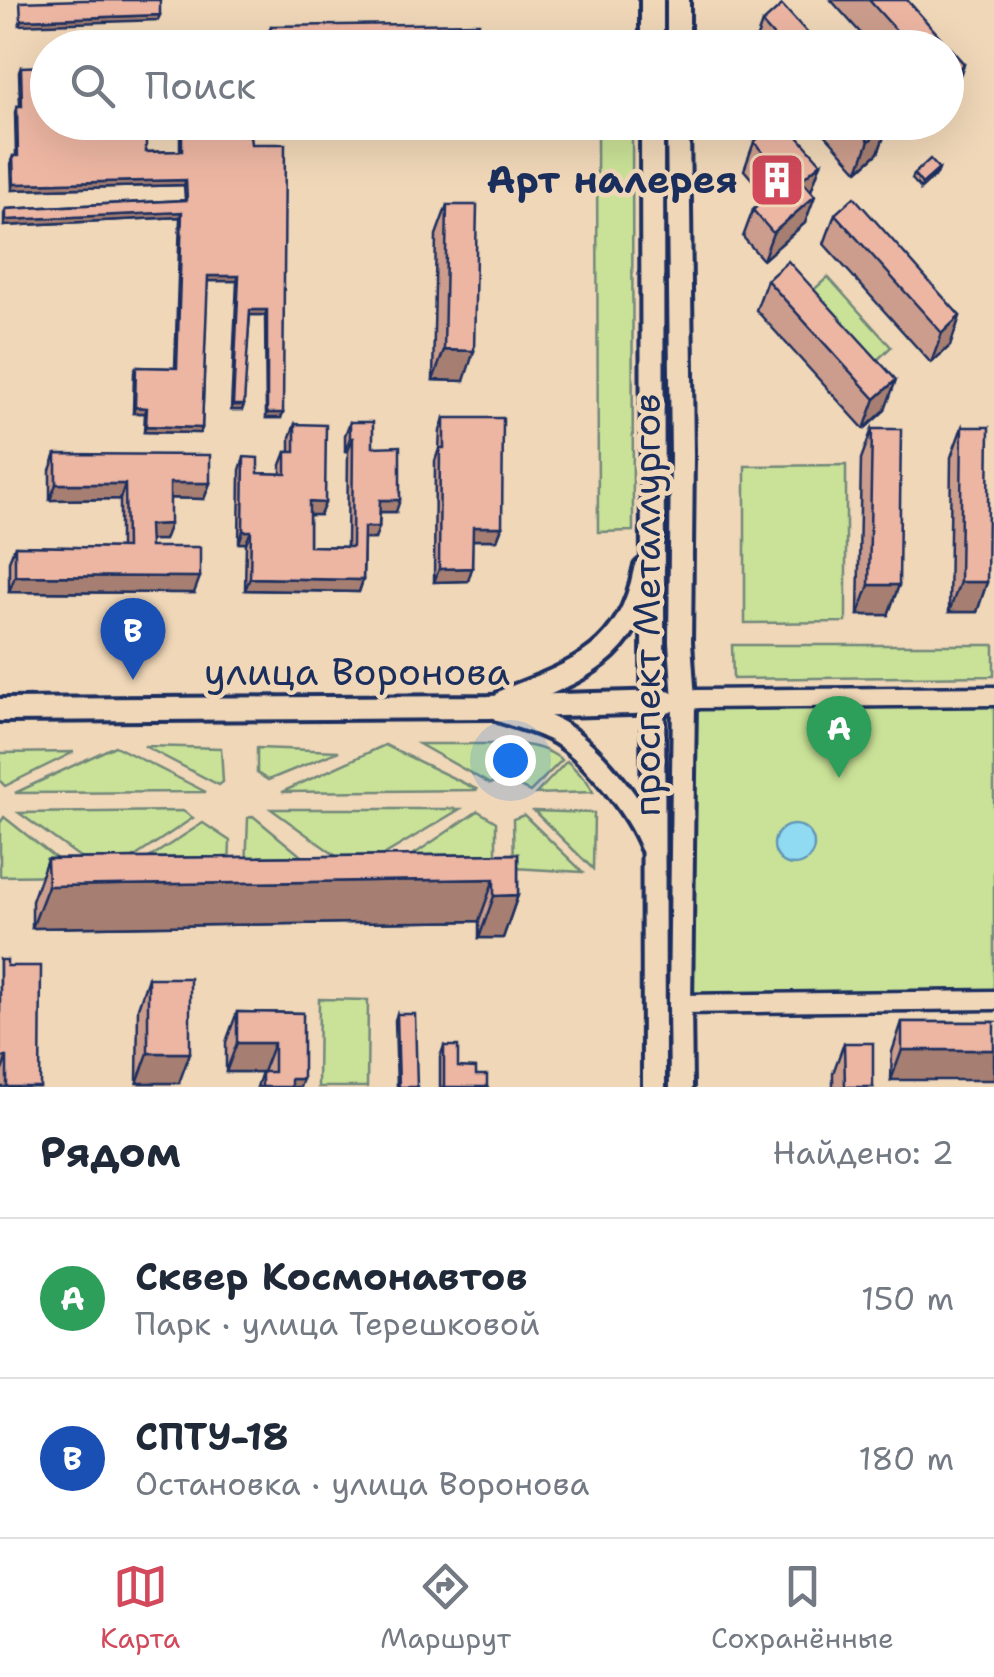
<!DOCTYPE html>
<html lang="ru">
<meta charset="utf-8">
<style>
body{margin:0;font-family:"Shantell Sans",sans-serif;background:#f6f6f7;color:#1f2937}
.you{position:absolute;left:510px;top:760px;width:35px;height:35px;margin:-25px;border:8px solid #fff;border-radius:50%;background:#1a73e8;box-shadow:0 0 0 15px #1a73e833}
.badge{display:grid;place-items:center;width:65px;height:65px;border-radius:50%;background:#d1495b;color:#fff;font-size:32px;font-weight:700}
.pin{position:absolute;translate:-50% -82px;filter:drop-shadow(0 2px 5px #0008)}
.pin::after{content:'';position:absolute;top:52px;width:35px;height:30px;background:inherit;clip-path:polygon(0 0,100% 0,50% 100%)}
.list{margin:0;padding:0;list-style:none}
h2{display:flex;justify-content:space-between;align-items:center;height:130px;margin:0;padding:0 40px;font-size:42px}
h2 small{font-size:32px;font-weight:400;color:#747a83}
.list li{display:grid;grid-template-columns:65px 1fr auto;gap:30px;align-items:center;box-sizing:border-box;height:160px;padding:0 40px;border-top:2px solid #e0e1e3}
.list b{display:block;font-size:38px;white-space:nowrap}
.list p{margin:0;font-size:32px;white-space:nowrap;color:#747a83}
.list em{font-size:32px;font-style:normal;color:#747a83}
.icon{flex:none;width:55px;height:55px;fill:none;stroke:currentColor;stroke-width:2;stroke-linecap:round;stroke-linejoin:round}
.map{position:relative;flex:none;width:994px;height:1087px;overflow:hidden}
.search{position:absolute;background:#fff;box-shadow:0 10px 40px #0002;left:30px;right:30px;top:30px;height:110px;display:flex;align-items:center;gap:25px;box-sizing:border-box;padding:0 35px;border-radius:55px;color:#747a83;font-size:38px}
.sheet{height:450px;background:#fff}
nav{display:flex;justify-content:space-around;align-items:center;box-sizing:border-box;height:140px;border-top:2px solid #e0e1e3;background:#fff;font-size:28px;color:#747a83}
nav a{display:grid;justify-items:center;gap:5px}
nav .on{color:#d1495b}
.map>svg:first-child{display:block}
.green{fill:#cae297;stroke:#72887a;stroke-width:2.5}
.water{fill:#91dbf2;stroke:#6296b7;stroke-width:2.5}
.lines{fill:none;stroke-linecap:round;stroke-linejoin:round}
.minor-casing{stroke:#1b2f5e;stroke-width:25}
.major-casing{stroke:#1b2f5e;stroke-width:30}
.minor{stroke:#f0d7b8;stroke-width:18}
.major{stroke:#f0d7b8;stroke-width:22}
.wall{fill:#cc9d8c;stroke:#1b2f5e;stroke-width:2.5}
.shaded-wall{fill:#a67f72;stroke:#1b2f5e;stroke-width:2.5}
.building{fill:#edb6a3;stroke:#1b2f5e;stroke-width:2.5}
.labels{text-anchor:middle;stroke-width:9;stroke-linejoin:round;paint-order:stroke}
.poi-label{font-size:38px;font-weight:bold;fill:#1b2f5e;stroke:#f0d7b8;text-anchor:end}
.street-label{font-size:38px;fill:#1b2f5e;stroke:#f0d7b8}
</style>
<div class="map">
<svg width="994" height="1087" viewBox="0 0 994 1087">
<rect width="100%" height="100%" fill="#f0d7b8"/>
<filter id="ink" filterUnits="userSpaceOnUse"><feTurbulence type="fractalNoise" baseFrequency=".01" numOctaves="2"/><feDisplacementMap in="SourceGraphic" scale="20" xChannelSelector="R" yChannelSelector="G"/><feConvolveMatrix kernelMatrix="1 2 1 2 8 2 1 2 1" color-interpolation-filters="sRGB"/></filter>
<g filter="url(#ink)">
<g class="green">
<path d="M597,123h35l1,408 -35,1z"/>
<path d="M828,277l63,70 -19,18 -64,-70z"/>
<path d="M846,465v157l-101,1v-157z"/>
<path d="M732,645h262v31l-261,3z"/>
<path d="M994,696v304l-314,4 4,-303z"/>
<path d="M419,744h79l1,35 -9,5z"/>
<path d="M510,744c20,0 37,4 52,16l-32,32 -21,-10z"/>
<path d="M385,745l93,45 -196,2z"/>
<path d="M115,746l91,46 -191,1z"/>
<path d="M144,746l77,2 2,34 -4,3z"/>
<path d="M257,748l82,3 -71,29 -11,-7z"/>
<path d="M74,752l-69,34 -5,-5v-28z"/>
<path d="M567,761l20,20 6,11 -57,2z"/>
<path d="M271,809h189l-103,62z"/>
<path d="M183,811l10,7 -87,58 -87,-63z"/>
<path d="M478,811l18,11v39l-98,4z"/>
<path d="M534,811l60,2 -1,56z"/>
<path d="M524,815l59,57 -69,-4 -1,-49z"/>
<path d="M253,816l65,54h-72l2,-52z"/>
<path d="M4,817l73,58 -77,1v-53z"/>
<path d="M203,823l27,18 -1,28 -105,5z"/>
<path d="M319,999l49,1 -1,87h-49z"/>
</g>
<circle class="water" cx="794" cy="845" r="20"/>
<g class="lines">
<g class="minor-casing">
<g id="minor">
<path d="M684,701l14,-2 296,-3"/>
<path d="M680,1004l314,-4"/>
</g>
</g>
<g class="major-casing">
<g id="major">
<path d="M652,0v48"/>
<path d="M678,0v48"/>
<path d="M652,122l2,965"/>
<path d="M678,122l4,334 -2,186 4,59 -4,303 1,83"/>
<path d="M506,700c73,-28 123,-46 139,-130"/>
<path d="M0,710l489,-3 177,-5"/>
<path d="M502,711c19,7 42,12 59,23 33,21 76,75 90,111"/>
</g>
</g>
<use href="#minor" class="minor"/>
<use href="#major" class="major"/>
</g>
<g class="wall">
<path d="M831,0h76l57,64 -11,30 -7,6v-52h-72z"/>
<path d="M762,23l59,25h-68z"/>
<path d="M271,26l207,22h-215z"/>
<path d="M21,67l125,85 34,-1v-29h29v12l42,10 30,274h-15l-1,-103h-15l-8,95h-11l6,-129h-30l-5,147 -2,5 -56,-1 1,-19h-12l1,-41 2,-5 39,1 5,-151 -176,9v-12l2,-5 179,-9 -1,-15 -172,5 -1,-29 2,-5h3l-1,-44 2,-6h3l-1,-34z"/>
<path d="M814,122h75l-11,31 -20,18z"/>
<path d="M754,142l57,48 -6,33 -42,37 -20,-23 10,-27 14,-13 -23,-27z"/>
<path d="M939,169l-2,5 -16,15 -9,-10 2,-5z"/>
<path d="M447,205l17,176 -31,-1 3,-145z"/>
<path d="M835,214l125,102 -10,30 -19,17 -107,-119z"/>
<path d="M767,280l118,130 -21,19 -108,-119z"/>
<path d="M444,418l58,109 -5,13h-25v28l-4,13 -34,1 1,-121 4,-12 1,-18z"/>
<path d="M350,422l23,25 23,65h-16l-1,15 -4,12h-11l-1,41 -4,12 -114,-2 1,-47h-7l1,-73 4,-13 14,16 23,1v-9l5,-13h4v-15l5,-13 30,79 -5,12h-11v31l38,1 1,-96h-3v-16z"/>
<path d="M962,427l25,155 -10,30h-28l2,-155z"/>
<path d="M872,429l27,156 -11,30h-30l3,-156z"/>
<path d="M56,454l154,29 -6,16 -34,-1 -6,42h-15l1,7 44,46 -185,-1v-31l6,-15 105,2v-49l-70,1v-30z"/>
<path d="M518,854v41l-15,43h-24v-17l-447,7v-27l15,-42z"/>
<path d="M0,960l7,6 33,121h-40z"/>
<path d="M148,978l31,105h-42l1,-75z"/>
<path d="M237,1012l66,1 -3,74h-43l5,-15h-36v-30z"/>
<path d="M397,1014l20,73h-20l-2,-67z"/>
<path d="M902,1022h92l-103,58 1,-28z"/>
<path d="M844,1043l29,44h-40v-14z"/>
<path d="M444,1046l14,21 18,8 11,12h-47v-30z"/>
</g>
<g class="shaded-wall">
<path d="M160,15l-2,5 -139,5 2,-5z"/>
<path d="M964,64l-11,30 -7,6v-20z"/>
<path d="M889,123l-11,30 -20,18 11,-30z"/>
<path d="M821,163l-10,28 -10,-11z"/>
<path d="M939,169l-2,5 -16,15 1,-5z"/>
<path d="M186,180l-2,5 -172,5 2,-6z"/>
<path d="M815,196l-10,27 -42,37 10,-27z"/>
<path d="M182,212l-2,5 -176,9 2,-6z"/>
<path d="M208,276h31l-2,5h-31z"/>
<path d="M250,310h17l-2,5h-16z"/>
<path d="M960,316l-10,30 -19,17 11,-30z"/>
<path d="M444,350l30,1 -10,30 -31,-1z"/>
<path d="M896,380l-11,30 -21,19 11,-30z"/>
<path d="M233,405h11l-2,5h-11z"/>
<path d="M135,407l12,1 -2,5h-12z"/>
<path d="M267,413h16l-2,5h-15z"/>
<path d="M146,426l56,2 -2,5 -56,-1z"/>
<path d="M350,438h3l-5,13h-3z"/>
<path d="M170,483h40l-6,16 -40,-1z"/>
<path d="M56,484h69l-5,15 -70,1z"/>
<path d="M380,500h20l-4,12h-21z"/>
<path d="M309,502l16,1 -5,12h-15z"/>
<path d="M170,524l-6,16h-20l5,-15z"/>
<path d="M364,527h15l-4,12h-15z"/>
<path d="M473,527h29l-5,13h-29z"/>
<path d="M243,531h8l-5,12h-7z"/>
<path d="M472,568l-4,13 -34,1 5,-13z"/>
<path d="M15,576l185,1 -6,16 -185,-1z"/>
<path d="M250,578l113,2 -4,12 -114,-2z"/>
<path d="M960,582h27l-10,30h-28z"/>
<path d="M869,585h30l-11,30h-30z"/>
<path d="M494,879l-15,42 -447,7 16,-42z"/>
<path d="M518,895l-15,43h-24l15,-42z"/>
<path d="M237,1043h37l-11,29h-37z"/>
<path d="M902,1050h92v30h-103z"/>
<path d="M148,1053h42l-11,30h-42z"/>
<path d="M0,1057h7l-7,19z"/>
<path d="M291,1079h12l-3,8h-12z"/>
</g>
<g class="building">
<path d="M83,0h77v15l-139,5 -1,-18z"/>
<path d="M869,0h38l57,64 -18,16v-32h-34z"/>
<path d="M782,5l39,43h-37l-22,-25z"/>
<path d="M479,23l-1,25h-207v-22z"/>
<path d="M48,66v56h98v30l36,-1v-29h27v12l41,1 1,9h34l-2,269h-16v-103h-17l-6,95h-11l6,-129h-31l-6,152 -56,-2 1,-18 -12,-1 1,-40 41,1 5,-156 -176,8v-11l181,-9 -1,-20 -172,4 -1,-28h5l-1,-50h5l-1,-39z"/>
<path d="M776,122h9l36,41 -20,17 14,16 -42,37 -20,-23 34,-30 -33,-38z"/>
<path d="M852,122h37v1l-20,18z"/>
<path d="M930,159l9,10 -17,15 -8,-10z"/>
<path d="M854,197l106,119 -18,17 -107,-119z"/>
<path d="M447,205h30l-3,146 -30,-1z"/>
<path d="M788,261l108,119 -21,19 -108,-119z"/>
<path d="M444,418h59l-1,109h-29l-1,41 -33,1 1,-121h4z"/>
<path d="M350,422h23v25l27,-1v54h-20l-1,27h-15l-1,53 -113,-2 1,-47h-8l1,-74 14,1v15l28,1v-22h9v-28l31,1 -1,78 -16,-1v44l43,1 1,-109h-3z"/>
<path d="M962,427h27l-2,155h-27z"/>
<path d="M872,429h29l-2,156h-30z"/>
<path d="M56,454l154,1v28h-40v41l-21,1 1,22h50v30l-185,-1v-30l111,2 -1,-64h-69z"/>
<path d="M518,854v41l-24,1v-17l-446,7 -1,-27z"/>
<path d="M0,960h7v6h34l-1,121h-33v-30h-7z"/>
<rect x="148" y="978" width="42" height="75"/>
<path d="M237,1012l66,1v66h-12v8h-29v-15h12v-29h-37z"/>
<path d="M397,1014h18l2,73h-18z"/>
<rect x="902" y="1022" width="92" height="28"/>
<path d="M844,1043h29v44h-28z"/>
<path d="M444,1046h14v21l18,1v7h11v12h-43z"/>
</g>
</g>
<defs>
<g id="building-square" transform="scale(2.875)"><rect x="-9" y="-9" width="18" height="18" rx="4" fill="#d1495b" stroke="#f0d7b8"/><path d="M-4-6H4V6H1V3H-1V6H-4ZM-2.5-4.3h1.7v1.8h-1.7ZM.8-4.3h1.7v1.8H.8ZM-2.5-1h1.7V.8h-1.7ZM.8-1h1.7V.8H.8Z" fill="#fff"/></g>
</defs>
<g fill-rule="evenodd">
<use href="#building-square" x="777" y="180"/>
</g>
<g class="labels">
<g class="poi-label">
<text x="738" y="193">Арт налерея</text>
</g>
<g class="street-label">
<text transform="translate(647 605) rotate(-90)" y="13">проспект Металлургов</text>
<text x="357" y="685">улица Воронова</text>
</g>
</g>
</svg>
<div class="you"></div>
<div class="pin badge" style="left:839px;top:778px;background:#2e9e5b">A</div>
<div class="pin badge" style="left:133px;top:680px;background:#1a4fb4">B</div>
<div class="search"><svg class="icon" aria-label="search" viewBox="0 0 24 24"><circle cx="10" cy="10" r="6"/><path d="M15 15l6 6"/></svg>Поиск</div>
</div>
<section class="sheet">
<h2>Рядом<small>Найдено: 2</small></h2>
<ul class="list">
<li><span class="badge" style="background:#2e9e5b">A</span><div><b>Сквер Космонавтов</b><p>Парк · улица Терешковой</p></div><em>150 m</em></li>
<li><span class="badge" style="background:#1a4fb4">B</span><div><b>СПТУ-18</b><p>Остановка · улица Воронова</p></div><em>180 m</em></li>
</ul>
</section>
<nav>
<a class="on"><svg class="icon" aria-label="map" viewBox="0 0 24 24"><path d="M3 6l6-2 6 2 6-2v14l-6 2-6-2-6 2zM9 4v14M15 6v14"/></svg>Карта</a>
<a><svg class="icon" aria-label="directions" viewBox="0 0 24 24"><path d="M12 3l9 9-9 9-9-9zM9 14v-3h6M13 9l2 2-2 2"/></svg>Маршрут</a>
<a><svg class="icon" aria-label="saved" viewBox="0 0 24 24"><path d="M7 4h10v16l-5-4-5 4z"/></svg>Сохранённые</a>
</nav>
